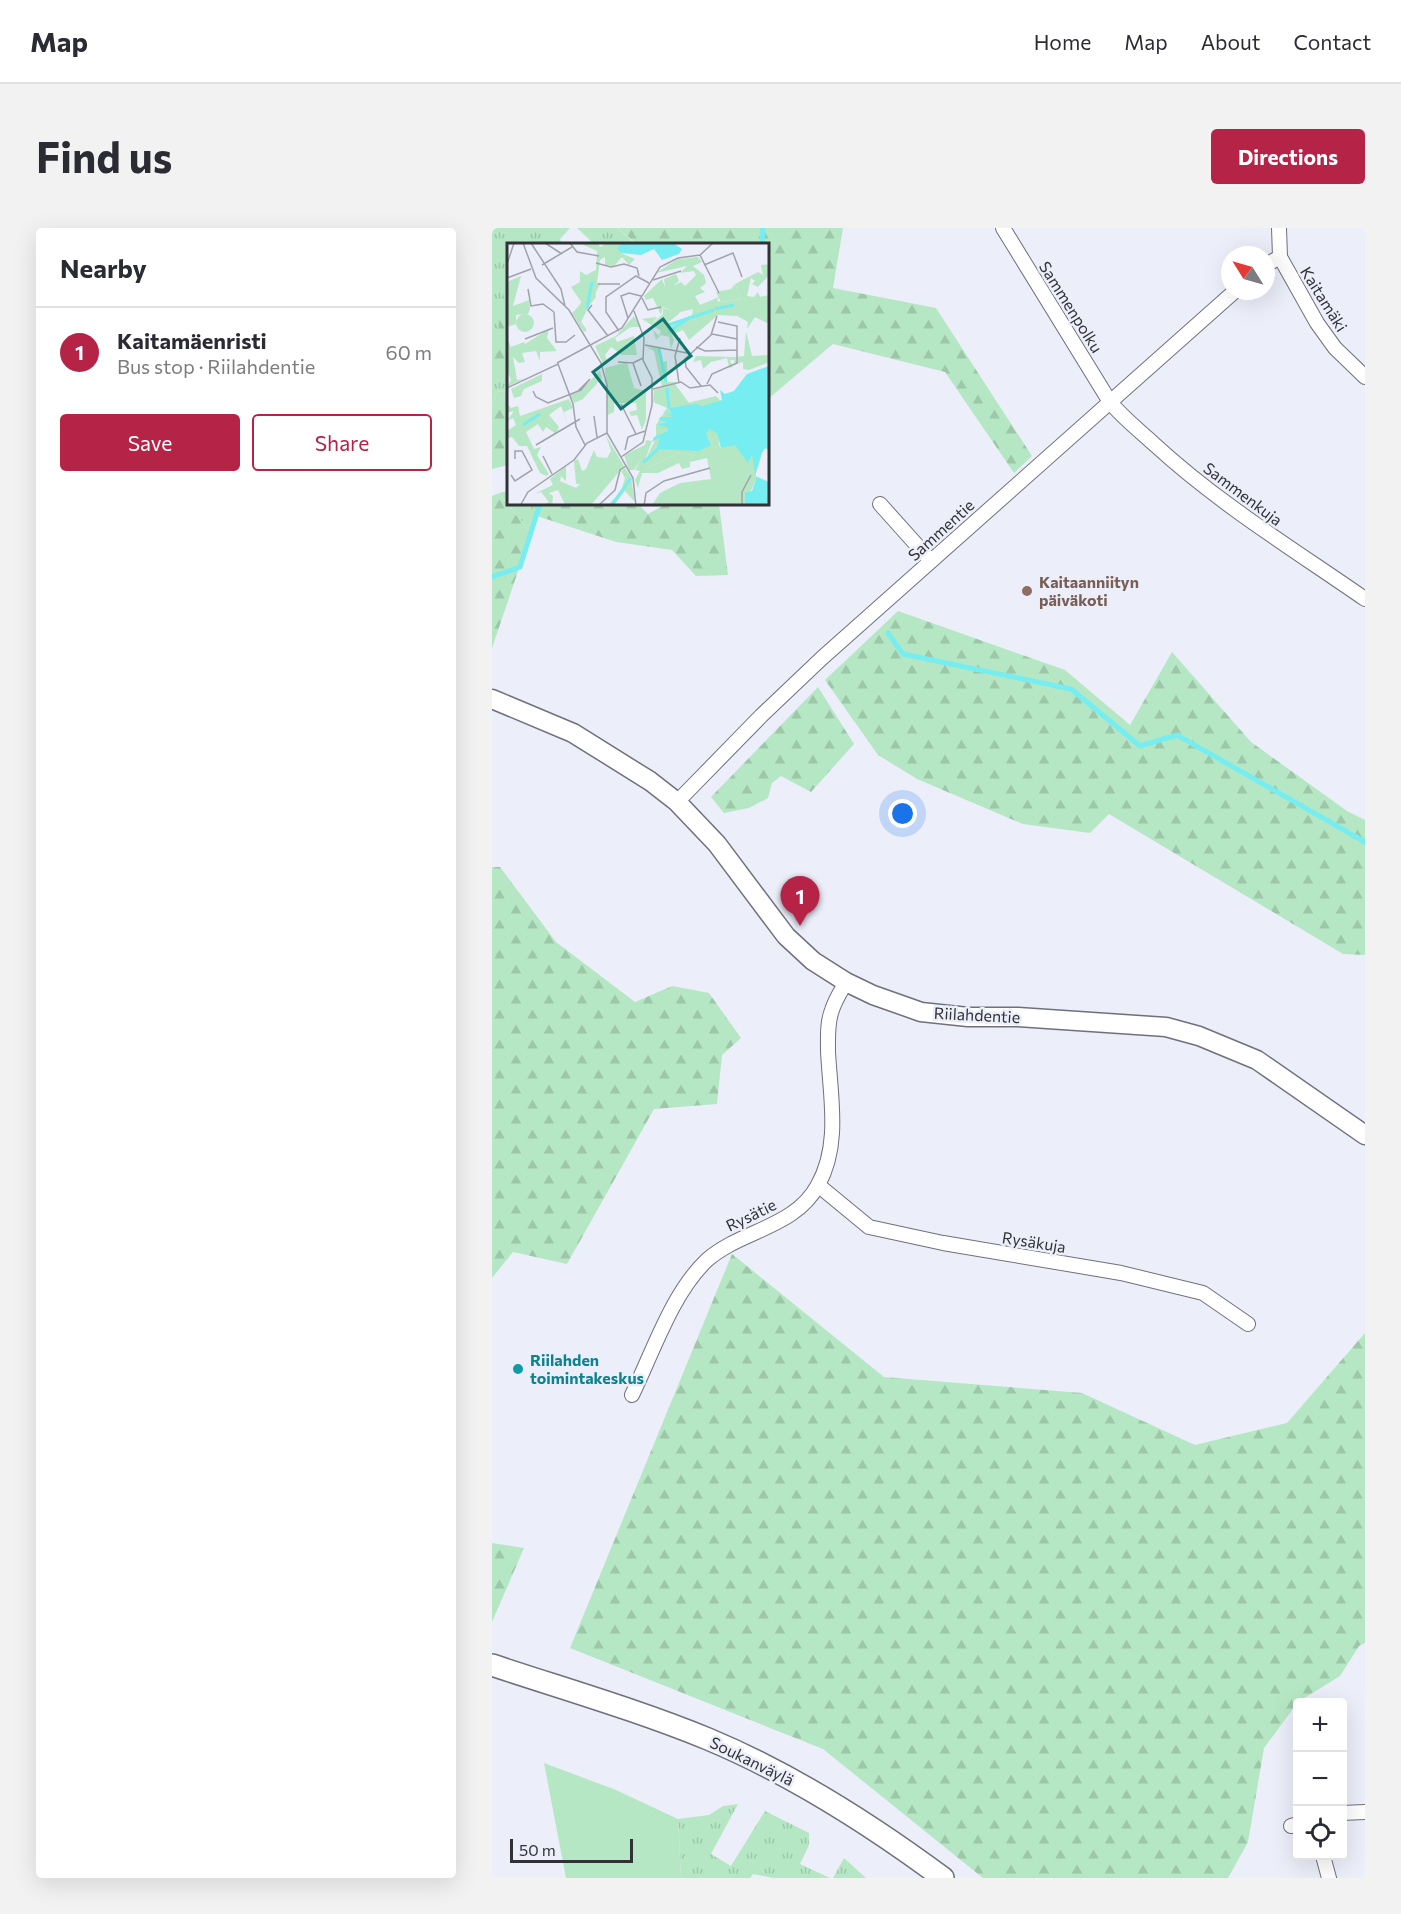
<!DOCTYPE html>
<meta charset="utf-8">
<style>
body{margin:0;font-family:Commissioner,sans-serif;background:#f2f2f3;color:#2b2b33}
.controls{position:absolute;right:18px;bottom:18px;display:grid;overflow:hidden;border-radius:6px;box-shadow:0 6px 24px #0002}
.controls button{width:54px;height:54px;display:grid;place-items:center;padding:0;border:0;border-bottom:2px solid #e1e1e2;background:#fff;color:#2b2b33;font:30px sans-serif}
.compass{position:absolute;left:729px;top:18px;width:54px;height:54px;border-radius:50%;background:#fff;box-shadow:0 6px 24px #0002;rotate:307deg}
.scale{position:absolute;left:18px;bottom:15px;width:123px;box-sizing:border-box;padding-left:6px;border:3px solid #313136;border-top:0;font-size:16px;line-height:21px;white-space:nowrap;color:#313136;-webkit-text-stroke:4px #eceefa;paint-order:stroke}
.you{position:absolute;left:411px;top:586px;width:21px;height:21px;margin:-15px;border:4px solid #fff;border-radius:50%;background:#1a73e8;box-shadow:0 0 0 9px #1a73e833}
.badge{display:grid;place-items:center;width:39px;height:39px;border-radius:50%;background:#b52347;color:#fff;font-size:20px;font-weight:700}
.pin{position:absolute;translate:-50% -50px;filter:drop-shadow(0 2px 3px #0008)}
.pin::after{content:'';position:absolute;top:32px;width:21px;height:18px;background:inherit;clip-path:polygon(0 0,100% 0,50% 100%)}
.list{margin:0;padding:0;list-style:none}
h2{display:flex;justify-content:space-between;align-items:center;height:78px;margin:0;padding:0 24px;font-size:26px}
h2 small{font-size:20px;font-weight:400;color:#7c7c81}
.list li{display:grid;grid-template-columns:39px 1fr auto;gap:18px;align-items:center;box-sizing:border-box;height:90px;padding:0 24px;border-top:2px solid #e1e1e2}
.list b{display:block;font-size:22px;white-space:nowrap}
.list p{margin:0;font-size:20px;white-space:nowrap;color:#7c7c81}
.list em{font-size:20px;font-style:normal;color:#7c7c81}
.actions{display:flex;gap:12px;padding:18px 24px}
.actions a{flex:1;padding:14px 0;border:2px solid #b52347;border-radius:6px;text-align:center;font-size:21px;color:#b52347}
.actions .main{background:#b52347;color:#fff}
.icon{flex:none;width:33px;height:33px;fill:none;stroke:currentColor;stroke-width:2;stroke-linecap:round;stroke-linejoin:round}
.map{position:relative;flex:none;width:873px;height:1650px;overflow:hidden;border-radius:6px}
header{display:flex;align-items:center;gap:36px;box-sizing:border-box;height:84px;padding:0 30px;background:#fff;border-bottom:2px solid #e1e1e2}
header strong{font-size:28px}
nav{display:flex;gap:33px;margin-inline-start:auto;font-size:21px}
.intro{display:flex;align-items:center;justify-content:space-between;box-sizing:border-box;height:144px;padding:0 36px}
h1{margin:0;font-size:42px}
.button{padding:15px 27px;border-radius:6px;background:#b52347;color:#fff;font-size:21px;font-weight:700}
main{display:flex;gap:36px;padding:0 36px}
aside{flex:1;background:#fff;border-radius:6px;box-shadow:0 6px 24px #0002}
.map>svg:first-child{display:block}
.grass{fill:url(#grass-tufts)}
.forest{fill:url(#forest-firs)}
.green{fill:#b6e7c4}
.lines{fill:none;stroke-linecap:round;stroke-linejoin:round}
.stream{stroke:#75edf1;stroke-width:5}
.street-casing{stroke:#6f707b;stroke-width:16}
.secondary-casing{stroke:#6f707b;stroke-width:21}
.primary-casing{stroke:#6f707b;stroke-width:24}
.street{stroke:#fff;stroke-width:14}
.secondary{stroke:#fff;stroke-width:18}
.primary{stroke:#fff;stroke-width:21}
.education-dot{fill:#8d6e63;stroke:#eceefa;stroke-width:2}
.culture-dot{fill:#0f9aa8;stroke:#eceefa;stroke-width:2}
.labels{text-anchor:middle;stroke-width:5;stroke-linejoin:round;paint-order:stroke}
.street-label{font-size:16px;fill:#313136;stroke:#eceefa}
.education-label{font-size:16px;font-weight:bold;fill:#785e54;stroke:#eceefa;text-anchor:start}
.culture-label{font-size:16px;font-weight:bold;fill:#0d838f;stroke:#eceefa;text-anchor:start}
.inset-river{fill:none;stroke:#75edf1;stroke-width:3}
.inset-road{fill:none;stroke:#a1a2ac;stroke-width:1.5}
.view{fill:#0f766e;fill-opacity:0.15;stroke:#0f766e;stroke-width:3}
.inset-edge{fill:none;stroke:#313136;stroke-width:3}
</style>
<header>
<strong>Map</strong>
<nav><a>Home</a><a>Map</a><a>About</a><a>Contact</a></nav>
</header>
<div class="intro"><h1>Find us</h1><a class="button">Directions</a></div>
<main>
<aside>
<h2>Nearby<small></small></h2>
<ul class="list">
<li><span class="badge">1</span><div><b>Kaitamäenristi</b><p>Bus stop · Riilahdentie</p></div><em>60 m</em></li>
</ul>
<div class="actions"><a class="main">Save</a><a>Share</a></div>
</aside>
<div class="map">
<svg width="873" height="1650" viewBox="0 0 873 1650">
<defs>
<pattern id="grass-tufts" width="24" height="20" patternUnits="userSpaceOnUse" patternTransform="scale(1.5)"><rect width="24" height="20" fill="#b6e7c4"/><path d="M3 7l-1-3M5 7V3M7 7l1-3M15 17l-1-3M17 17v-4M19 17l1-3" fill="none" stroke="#9dc7a9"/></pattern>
<pattern id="forest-firs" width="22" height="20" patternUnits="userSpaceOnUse" patternTransform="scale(1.5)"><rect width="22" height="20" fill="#b6e7c4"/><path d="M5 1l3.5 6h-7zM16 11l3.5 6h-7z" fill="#9dc7a9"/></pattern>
</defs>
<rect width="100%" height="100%" fill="#eceefa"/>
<g class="grass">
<path d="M0,0h78l-10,11 2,5h-54v146l-11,2 -5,15z"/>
<path d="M85,0h41l16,15v1h-40z"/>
<path d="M16,263v13h27l2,12 -6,17 -32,-40z"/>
<path d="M246,1576l-27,50 20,12 34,-55 44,22v12l-9,19 30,14h-57l-20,-4 -3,4h-69l-3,-59 31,-4 14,-9z"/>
<path d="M352,1630l22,20h-33z"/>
</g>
<g class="forest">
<path d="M126,0h225l-10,60 103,20 96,148 -18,17 -69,-101 -112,-28 -65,55v-155h-134v-2z"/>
<path d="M16,36v105l-15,-5z"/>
<path d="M16,162v75l-16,4v-62l5,-15z"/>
<path d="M7,265l32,40 -39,115v-152z"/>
<path d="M43,276h103l10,10 18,-10h53l9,71 -32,1 -24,-26 -56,-8 -79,-26z"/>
<path d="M406,383l167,59 65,55 42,-73 79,90 96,69 18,9v135l-22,-1 -234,-140 -19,19 -67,-9 -106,-45 -39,-24 -53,-75z"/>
<path d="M326,459l36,57 -43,48 -30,-16 -9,7 -4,15 -19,10 -25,5 -13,-16z"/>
<path d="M0,639h8l56,75 79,60 37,-16 37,7 32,45 -19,17 -5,49 -63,5 -87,155 -54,-12 -21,26z"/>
<path d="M240,1026l152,123 198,16 113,52 92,-22 78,-90v310l-6,3 -19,30 -42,26 -34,46 -16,94 -20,36h-245l-160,-129 -253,-101z"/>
<path d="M0,1315l32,5 -32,74z"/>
</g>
<path class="green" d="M52,1535l72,27 62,29 3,59h-115z"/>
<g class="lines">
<g class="stream">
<path d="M270,16l1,-16"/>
<path d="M0,349l28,-10 20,-63"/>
<path d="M396,405l15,21 168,35 69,57 37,-11 188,107"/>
</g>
<g class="street-casing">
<g id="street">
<path d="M511,0l107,174c13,16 29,28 44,42 64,59 139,105 211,155"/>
<path d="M787,0l1,29 37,66 18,25 30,29"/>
<path d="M774,37l14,-8"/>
<path d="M388,276l51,57"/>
<path d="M185,574l84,-86 61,-58 413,-367"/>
<path d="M326,957l51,42 74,16 178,30 82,20 45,31"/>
<path d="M140,1167c21,-43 40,-102 75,-135 34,-30 88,-32 111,-75 23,-41 12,-90 10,-134 0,-13 -1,-28 4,-41 3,-10 9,-19 14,-28"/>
<path d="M850,1585l23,-1"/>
<path d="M799,1598l7,-2"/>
<path d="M831,1628l6,22"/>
</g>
</g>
<g class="secondary-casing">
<path id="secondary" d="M0,471l81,34 77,48 27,21 40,42 69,92 27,25 33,21 27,13 48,17 47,5h50l148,10 33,9 58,24 108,75"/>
</g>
<g class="primary-casing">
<path id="primary" d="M0,1437c72,24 145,45 216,74 84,35 162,85 235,139"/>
</g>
<use href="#street" class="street"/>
<use href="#secondary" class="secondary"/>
<use href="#primary" class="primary"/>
</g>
<circle class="education-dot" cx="535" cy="363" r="6"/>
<circle class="culture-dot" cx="26" cy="1141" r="6"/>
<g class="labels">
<g class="street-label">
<text transform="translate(832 71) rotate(58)" y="6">Kaitamäki</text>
<text transform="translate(579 79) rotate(58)" y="6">Sammenpolku</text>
<text transform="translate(751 266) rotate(37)" y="6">Sammenkuja</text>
<text transform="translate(449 302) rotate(-42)" y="6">Sammentie</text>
<text transform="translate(485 787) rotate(3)" y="6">Riilahdentie</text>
<text transform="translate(259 987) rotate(-26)" y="6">Rysätie</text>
<text transform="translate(542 1014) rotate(9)" y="6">Rysäkuja</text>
<text transform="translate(260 1533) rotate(26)" y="6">Soukanväylä</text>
</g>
<g class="education-label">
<text x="547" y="360">Kaitaanniityn<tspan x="547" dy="18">päiväkoti</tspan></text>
</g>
<g class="culture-label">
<text x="38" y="1138">Riilahden<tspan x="38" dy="18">toimintakeskus</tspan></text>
</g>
</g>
<g transform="translate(15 15)">
<rect width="262" height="262" fill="#eceefa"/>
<path d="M228,41l6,15 -20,3 -5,-10 15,-3zM156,65l17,5 -19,15 -9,-4 11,-10z" fill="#b6e7c4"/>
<path d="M72,0h19l2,4 7,-4h16l-5,5 3,5 14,6 -6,6 -7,-8 -8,9 -9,-1v-8l-5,3 -3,23 -11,-8 10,-5 1,-19zM191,14l4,5 -9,4 11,9 2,8 -6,5 5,4 -10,4 5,9 19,-8 -2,4 5,1 19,-3 -6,-15 23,-12 5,3 -2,-10 8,-1v11l-11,12 -6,-3 3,-3 -4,-3 -4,18 7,1 4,-5 2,5 9,-2v29l-14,-7 -8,12 1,-7 -11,-6 -19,-1 -29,25 -6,-10 -11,5 2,5 -3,9 -2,-12 -8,-2 -5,5 -3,-10 6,6 2,-5 -19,-12 15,-2 -5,7 10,3 -4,-4 4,-2 4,5 26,-11 1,-6 -16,4 -14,-6 -2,8 -8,-17 -7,2 -2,-4 18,-17 3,8 -1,-8 12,-5 3,7 -6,5 8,-4 4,4 11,-11 -2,-4 -14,2 7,-7 -31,7 22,-14zM73,28l20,13 -19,38 6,8 -3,2 -12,-19 10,-10 -11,-16 9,-5zM9 80a9 9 0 1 1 18 0a9 9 0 1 1-18 0ZM127,73l7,11h-10l-16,11 2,4 17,-6 3,19h-15l-11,-8 -6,8 3,7 -5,2 -8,-18 21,-10zM239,88l6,25 17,-1v7l-20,8 -6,-1v-7l-6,2v-7l7,-1zM139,104l14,1 3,14 4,-1v21h11l-16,5 -8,-36zM189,113l40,1v6l-1,3 -1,-6h-4l3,7 -4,1 -2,-10 -16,4 -8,7 -2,-9 -8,2zM120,119l7,26 12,3v29l-4,10 -5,-15 -6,1 -2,-4 8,-2 -1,-7h-22v9l-6,3 -3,-47zM35,131v7l-18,8 -3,7 -5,-5 5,5 -7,2 -3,-9zM168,141l14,19 -22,5 -14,-6 1,-12zM99,193l18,30 -33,39h-26l-7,-15 -9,3 4,3 -1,9h-9l6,-3 -8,-10 -7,2 19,-9 -3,-6 16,-13v15l-5,-5 -1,5 16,7 4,-4h-4l-2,-23 4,-2 4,12 4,-2 8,-19 3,7 10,1 4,-7zM118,225l6,9 4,25 -10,-11 -10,13 -8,2 14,-14 4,-14 -4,-7z" fill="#b6e7c4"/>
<path d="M86,28l3,26 -17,22 -4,-8 8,-11v-17zM209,153l22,24 -5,25 -25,-7 8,10 -21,8 -14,-4 -34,16 -3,-5 12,-25v-13l11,-17z" fill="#b6e7c4"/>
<path d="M14,33l-8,30 16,-6 1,9 -2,5 -12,1v9l-9,3v-45zM42,86l-2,9 10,13 -17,1v9l-4,-10 -14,2 3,9 -6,1 -6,-6 4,23 6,-1 -16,8 4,-7 -4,-10v-32l4,9 13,-5 1,2zM93,127l2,8 -19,21 -9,4 -4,-8 11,-4zM62,156l4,9 -9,4 4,12 -7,-18 -12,9 10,12 -3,7 -10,-7 -3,5 -5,-8 -12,8 8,17 7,-2 -4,8 12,19 -3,2 -6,-3 -13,-27h-8l-7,-9 -5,2v-8l9,-6 -3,-7 -6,3 7,-10 -7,2v-9l4,4 7,-2 2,10zM202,186l8,4 3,15 15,-4 10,13 9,-1 2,23 -11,26h-93l8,-12 20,-10 31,-4 -4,-21 -17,4v5l-8,2 -3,-6 -21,10h-16l-4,15 -3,-8 5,-9 -5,-1 6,-11 -7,11h-5l-5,-15 21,-10 1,-5 6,1 -8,22 3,5 34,-16 14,4 4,-5 17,-3 -8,-10z" fill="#b6e7c4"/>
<path d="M116,0h50l9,6 -3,5 -17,6 -8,-11 -13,6 -20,-2 -4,-5zM262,123v84l-4,-2 -3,5 -7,23 14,6v23h-24v-12l7,-2 4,-12 -4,-24 -4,8 -13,-18 -14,3 -4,-15 -8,-4 -3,5 5,11 -12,6 -42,-2 3,-12 11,-7 -19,12 2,-5 14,-6 -1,-4 -12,2 12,-3 -11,-1 12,-3 -9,-2 1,-3h13l-12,-7 11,5 -3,-7 26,-4 8,2 19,-6 -2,-10 5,4 9,-3 13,-17z" fill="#75edf1"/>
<path class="inset-river" d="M80,65l5,-26M208,66l19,-4M161,82l46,-15M162,89l21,-15M152,106l7,33M160,145l2,20M16,182l17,-11M136,220l15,-14M104,263l20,-28"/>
<path class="inset-road" d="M16,0l13,35 33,32 32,53 6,22v48l26,45 3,28M24,0l30,46 4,17M38,0l17,11M63,0l7,9 22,4M193,12l19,38M89,20l15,4 13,-3 13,4 2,8M0,21l7,-21M35,22l30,-18M197,22l29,-12 9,24M0,35l24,-9M146,37l28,-9M91,41h22M21,46l3,17 12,-2 11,8M135,55l6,12 13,-3M85,62l-4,5 20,26M47,69l2,30h10l9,-7M121,75l-7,-22 8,-3 12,3M112,88l-13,-19v-15l30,-21 13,7M205,91l25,5M18,96l28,-11M138,102l42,8M189,104l9,4 32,-1M111,119l15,1 10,-5M50,120l65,-35 38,-61 18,-9 22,-3 13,-12M126,120l8,23M172,140l-4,-27 5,-18M200,141l5,-10 25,-11v-37l-19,-4M194,143l-15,-19 -1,-8 26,-24 6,-19M0,145l51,-24 15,40 3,23 9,18M146,146l28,-7 9,6 20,-3 8,8M26,148l3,6 12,6 33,-13 9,-11 -12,12M114,161l15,30M87,173l3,21M29,202l44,-26M118,207l3,-13 17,-6M36,213l9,18M114,214l22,-15 9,-37v-27l-9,-18 1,-22 -10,-27M4,232l4,6 17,-11 -10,-19h-7v8M92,262l16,-15 5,-20 6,-4M13,263l8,-14 46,-32 13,-17 20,-10M137,263l2,-13 18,-12 46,-13M235,263v-14l9,-17"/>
<path class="view" d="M156,76l28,37 -70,53 -28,-37z"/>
<rect width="262" height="262" class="inset-edge"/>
</g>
</svg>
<div class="controls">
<button>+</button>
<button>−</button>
<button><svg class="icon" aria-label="locate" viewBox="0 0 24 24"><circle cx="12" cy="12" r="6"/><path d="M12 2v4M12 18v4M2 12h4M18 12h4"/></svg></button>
</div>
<svg class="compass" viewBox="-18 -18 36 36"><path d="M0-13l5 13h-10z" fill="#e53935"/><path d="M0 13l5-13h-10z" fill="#7c7c81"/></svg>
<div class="scale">50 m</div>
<div class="you"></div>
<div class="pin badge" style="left:308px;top:698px">1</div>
</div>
</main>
